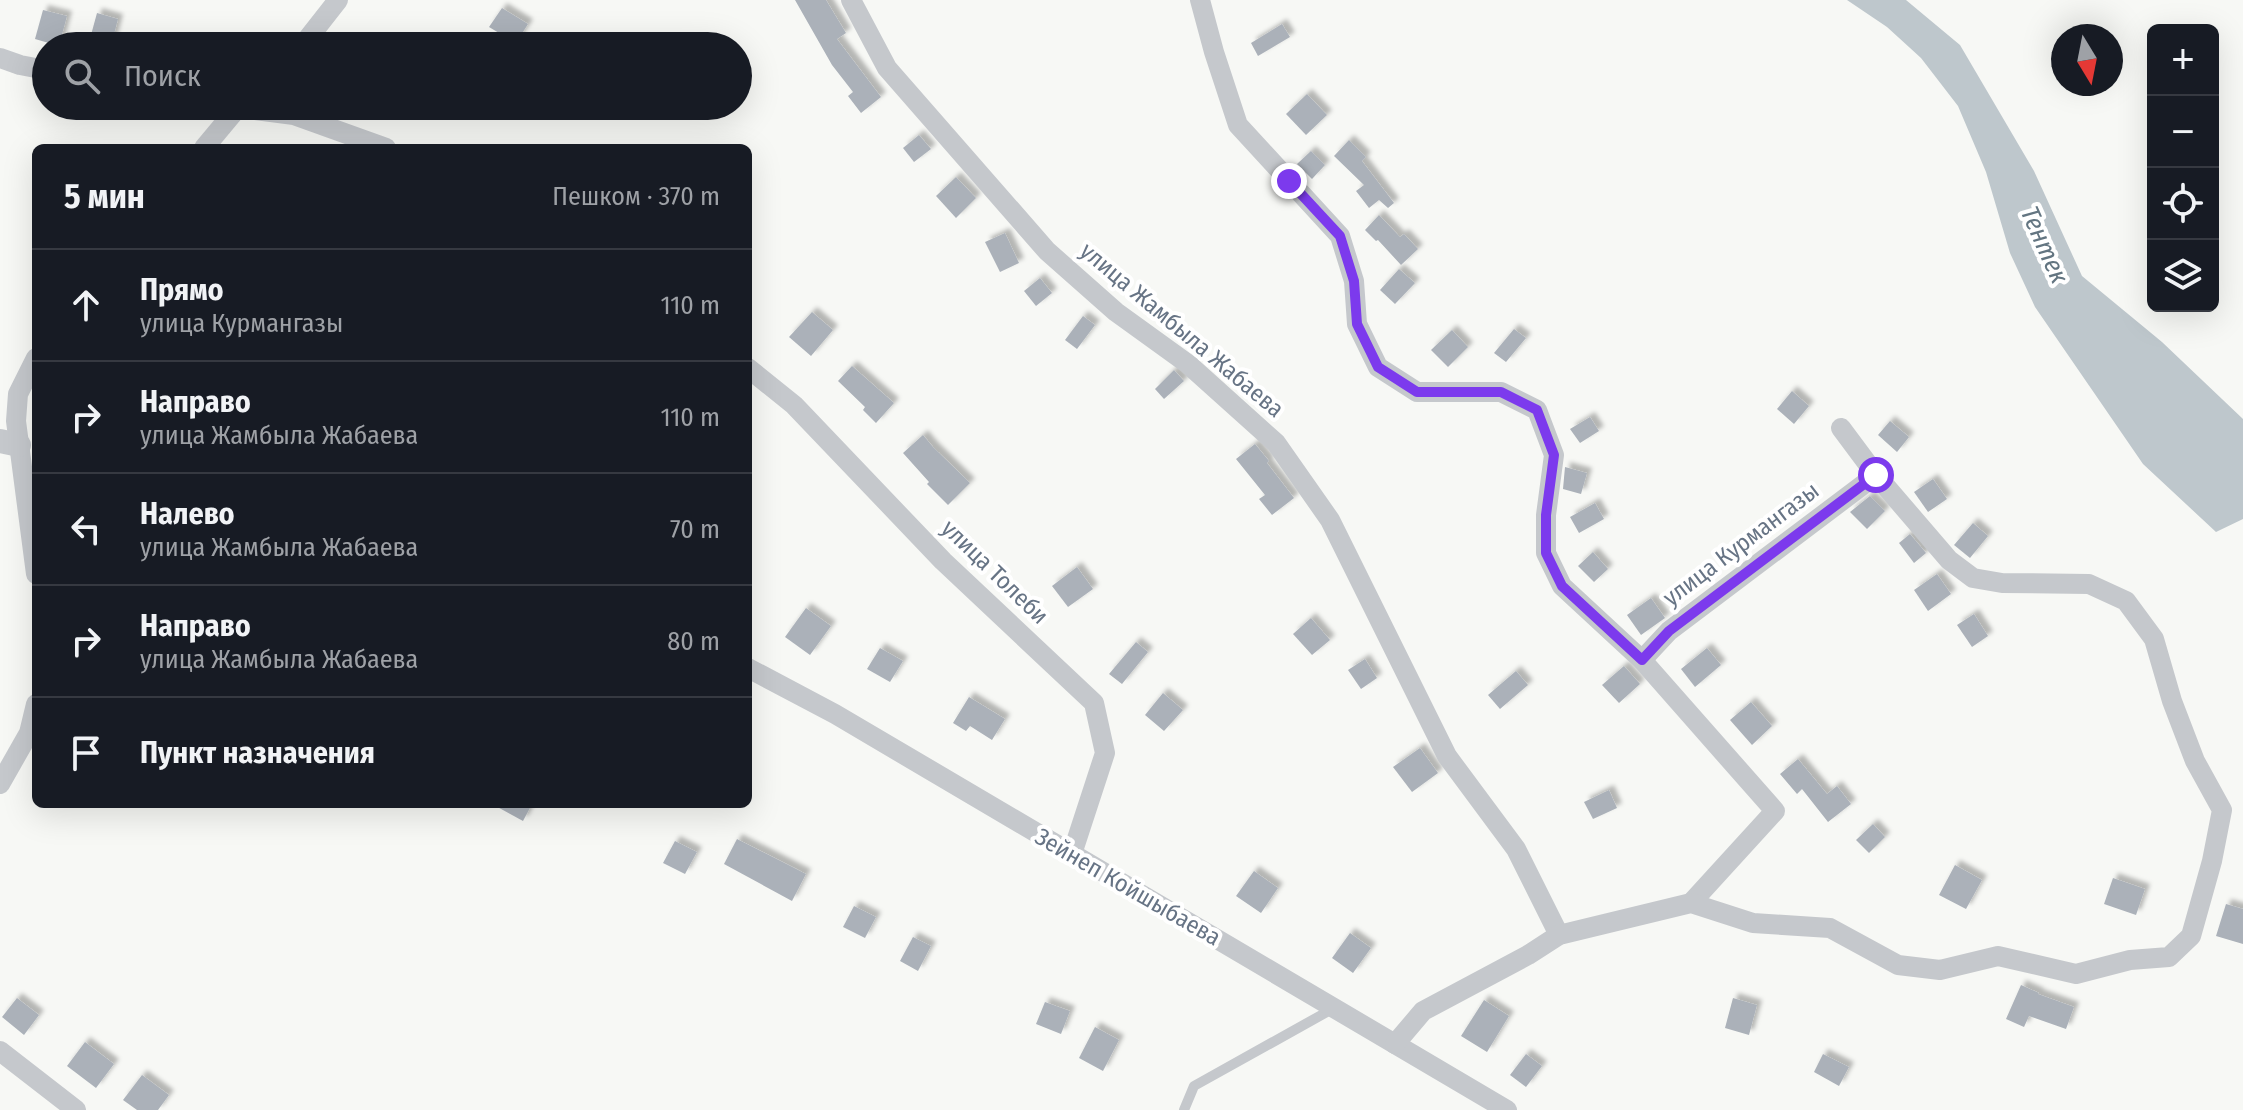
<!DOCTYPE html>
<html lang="ru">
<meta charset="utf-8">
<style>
body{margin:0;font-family:"Fira Sans Condensed",sans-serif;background:#242831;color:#f1f3f6}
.controls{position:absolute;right:24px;top:24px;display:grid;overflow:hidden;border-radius:12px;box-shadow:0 8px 32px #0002}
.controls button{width:72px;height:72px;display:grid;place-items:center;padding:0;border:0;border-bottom:2px solid #363941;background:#171b24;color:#f1f3f6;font:40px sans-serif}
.compass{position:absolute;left:2051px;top:24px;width:72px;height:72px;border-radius:50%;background:#171b24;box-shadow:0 8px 32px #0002;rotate:170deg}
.stop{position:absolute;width:24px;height:24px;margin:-18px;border:6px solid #7c3aed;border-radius:50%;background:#fff}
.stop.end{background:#7c3aed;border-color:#fff;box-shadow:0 2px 8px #0008}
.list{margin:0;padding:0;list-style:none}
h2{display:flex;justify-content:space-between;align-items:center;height:104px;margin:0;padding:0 32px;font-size:34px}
h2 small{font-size:26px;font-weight:400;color:#9ea1a6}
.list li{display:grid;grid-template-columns:52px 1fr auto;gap:24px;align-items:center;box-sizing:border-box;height:112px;padding:0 32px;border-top:2px solid #363941}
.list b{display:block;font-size:30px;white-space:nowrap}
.list p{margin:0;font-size:26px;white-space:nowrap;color:#9ea1a6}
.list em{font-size:26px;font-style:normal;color:#9ea1a6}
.icon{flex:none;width:44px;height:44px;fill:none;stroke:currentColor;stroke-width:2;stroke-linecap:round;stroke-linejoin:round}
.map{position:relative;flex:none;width:2243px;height:1110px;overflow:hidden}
.search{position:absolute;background:#171b24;box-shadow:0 8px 32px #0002;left:32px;top:32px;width:720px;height:88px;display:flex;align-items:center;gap:20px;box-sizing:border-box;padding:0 28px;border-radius:44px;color:#9ea1a6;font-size:30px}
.panel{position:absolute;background:#171b24;box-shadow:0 8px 32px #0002;left:32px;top:144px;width:720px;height:664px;border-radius:12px}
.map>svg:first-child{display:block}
.water{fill:#bec7cc}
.building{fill:#abb1b9;filter:url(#shadow)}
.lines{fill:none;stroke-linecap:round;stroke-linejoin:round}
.service{stroke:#c5c8cc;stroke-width:10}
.minor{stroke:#c5c8cc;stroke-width:20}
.tertiary{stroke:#c5c8cc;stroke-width:24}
.route{stroke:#7c3aed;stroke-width:10}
.labels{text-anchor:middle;stroke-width:8;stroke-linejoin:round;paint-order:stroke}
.street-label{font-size:24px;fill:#677485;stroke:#fff}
.water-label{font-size:26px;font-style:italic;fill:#637581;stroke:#fff}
</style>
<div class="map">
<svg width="2243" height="1110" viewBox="0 0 2243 1110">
<defs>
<filter id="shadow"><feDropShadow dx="5" dy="-5" stdDeviation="2" flood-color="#0004"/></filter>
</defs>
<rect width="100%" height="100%" fill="#f7f8f5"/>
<path class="water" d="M1847,0h59l54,45 74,126 48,105 80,66 81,77v100l-27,13 -73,-68 -108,-157 -25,-54 -24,-81 -28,-66 -37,-48 -34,-31z"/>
<g class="building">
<path d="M795,0h31l20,33 -9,6 44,58 -20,16 -13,-17 5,-4 -21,-27z"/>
<path d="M502,8l26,16 -12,19 -27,-16z"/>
<path d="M43,10l24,6 -8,30 -24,-7z"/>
<path d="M97,13l21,6 -7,27h-23z"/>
<path d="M1282,24l8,13 -32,19 -7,-13z"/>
<path d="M1307,94l20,21 -21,20 -20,-21z"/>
<path d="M919,135l12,14 -17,13 -11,-14z"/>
<path d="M1349,140l17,17 -4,4 32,42 -6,5 -9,-8 -10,8 -13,-17 8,-6 -30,-29z"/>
<path d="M1311,151l14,14 -13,14 -15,-15z"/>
<path d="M956,177l20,21 -20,20 -20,-22z"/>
<path d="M1379,215l21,22 4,-3 14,15 -17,16 -23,-25 -2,1 -11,-11z"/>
<path d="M1005,233l14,30 -19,9 -15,-30z"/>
<path d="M1399,269l16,14 -20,21 -15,-14z"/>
<path d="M1040,278l12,15 -16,13 -12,-15z"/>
<path d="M812,312l21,18 -22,26 -22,-19z"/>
<path d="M1083,316l12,9 -18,24 -12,-9z"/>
<path d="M1514,329l12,9 -20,24 -12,-9z"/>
<path d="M1452,330l16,17 -20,20 -17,-17z"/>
<path d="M852,366l42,37 -18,20 -13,-13 2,-3 -27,-26z"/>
<path d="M1174,370l10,11 -20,18 -9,-10z"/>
<path d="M1792,391l17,15 -15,18 -17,-15z"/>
<path d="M1590,417l9,14 -19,12 -10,-14z"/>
<path d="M1890,421l19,16 -12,15 -19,-17z"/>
<path d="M923,435l10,12 37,36 -22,22 -21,-21 2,-2 -26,-29z"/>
<path d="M1255,444l14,17 -2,2 27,35 -22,17 -13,-16 6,-4 -29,-36z"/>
<path d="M1565,467l22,6 -6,21 -18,-5z"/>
<path d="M1933,479l14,20 -19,13 -14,-20z"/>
<path d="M1870,496l15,15 -18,18 -17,-17z"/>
<path d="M1595,503l9,16 -25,14 -9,-16z"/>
<path d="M1973,523l15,13 -18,22 -16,-13z"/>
<path d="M1910,534l16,19 -12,10 -15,-20z"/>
<path d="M1593,552l15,17 -14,13 -16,-16z"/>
<path d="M1077,567l16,22 -25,18 -16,-21z"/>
<path d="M1937,574l14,20 -23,17 -14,-21z"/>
<path d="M1651,598l14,20 -24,17 -14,-20z"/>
<path d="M806,608l25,18 -21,29 -25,-18z"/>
<path d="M1974,614l14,22 -16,11 -15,-22z"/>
<path d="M1311,618l19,22 -18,15 -19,-21z"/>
<path d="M1136,642l12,10 -26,32 -13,-10z"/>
<path d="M880,648l23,13 -13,21 -23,-13z"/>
<path d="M1707,648l14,17 -26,22 -14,-18z"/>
<path d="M1365,659l12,19 -16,11 -13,-19z"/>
<path d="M1624,666l16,18 -21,19 -17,-18z"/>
<path d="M1516,671l12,14 -28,24 -12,-14z"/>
<path d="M1163,693l20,17 -19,21 -19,-16z"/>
<path d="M969,697l36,22 -13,21 -22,-14 -4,5 -13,-8z"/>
<path d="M1751,702l21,24 -20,19 -22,-25z"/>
<path d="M1420,748l18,25 -26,19 -19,-25z"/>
<path d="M1798,759l29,35 10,-8 14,18 -23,18 -26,-33 -5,5 -17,-20z"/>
<path d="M1609,790l8,18 -24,11 -9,-17z"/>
<path d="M492,804h40l-9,17z"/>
<path d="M1873,824l12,13 -16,16 -13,-13z"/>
<path d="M737,839l69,35 -14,27 -68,-37z"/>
<path d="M675,841l22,11 -12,22 -22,-11z"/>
<path d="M1955,865l27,15 -16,29 -27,-14z"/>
<path d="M1254,871l24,17 -17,25 -25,-17z"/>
<path d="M2113,878l32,11 -9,26 -32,-11z"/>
<path d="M2226,904l17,5v35l-27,-8z"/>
<path d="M854,906l22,11 -11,21 -22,-11z"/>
<path d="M1350,933l21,15 -18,25 -21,-15z"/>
<path d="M913,937l18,9 -13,25 -18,-10z"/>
<path d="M2021,985l18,8 -1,1 36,13 -8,22 -37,-13 -5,11 -18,-8z"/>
<path d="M17,998l22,17 -15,20 -22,-18z"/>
<path d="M1733,998l24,7 -8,30 -24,-7z"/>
<path d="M1484,1000l25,16 -22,36 -26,-16z"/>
<path d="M1045,1002l25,9 -9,23 -25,-10z"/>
<path d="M1095,1027l24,13 -16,31 -24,-13z"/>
<path d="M85,1042l29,22 -18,24 -29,-22z"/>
<path d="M1526,1054l16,12 -16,21 -16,-12z"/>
<path d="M1823,1054l26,13 -10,19 -25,-14z"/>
<path d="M142,1075l27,20 -11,15h-21l-14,-10z"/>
</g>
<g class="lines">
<path class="service" d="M1184,1110l10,-24 140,-78"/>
<g class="minor">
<path d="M851,0l36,68 160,183 69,61 72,52 88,79 54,77 117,236 69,93 43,86"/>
<path d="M1200,0l14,52 24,73 102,111 14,45 3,43 21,43 39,25h84l36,18 17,45 -8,60v38l16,33 80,74 133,151 -84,92"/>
<path d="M302,46l36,-46"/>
<path d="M0,58l20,7 26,5"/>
<path d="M224,106l70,9 92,33"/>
<path d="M204,148l35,-42"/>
<path d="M36,358l-18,36 -2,27 20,153"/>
<path d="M748,368l46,37 149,156 151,142 11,50 -33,101"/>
<path d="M1642,660l27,-29 207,-156"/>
<path d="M748,668l87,46 672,396"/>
<path d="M0,784l29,-51 7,-29"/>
<path d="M1395,1044l28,-33 105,-56 31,-20 132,-32 62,20 77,5 68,37 42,5 58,-14 78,18 54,-14 39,-3 22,-21 21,-75 10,-51 -27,-49 -23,-60 -18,-62 -28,-38 -37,-17 -87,-1 -29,-5 -24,-18 -73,-85 -35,-47"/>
<path d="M0,1051l76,59"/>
</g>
<path class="tertiary" d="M0,441l19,4"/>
</g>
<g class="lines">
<path class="route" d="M1289,181l51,55 14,45 3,43 21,43 39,25h84l36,18 17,45 -8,60v38l16,33 80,74 27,-29 207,-156"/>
</g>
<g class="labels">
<g class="street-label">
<text transform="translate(1182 330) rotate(40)" y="8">улица Жамбыла Жабаева</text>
<text transform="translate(1741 544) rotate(-37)" y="8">улица Курмангазы</text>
<text transform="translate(995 572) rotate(44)" y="8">улица Толеби</text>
<text transform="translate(1128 887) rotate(30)" y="8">Зейнеп Койшыбаева</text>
</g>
<g class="water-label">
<text transform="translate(2045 245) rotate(66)" y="9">Тентек</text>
</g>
</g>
</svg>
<div class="controls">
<button>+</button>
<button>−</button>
<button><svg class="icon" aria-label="locate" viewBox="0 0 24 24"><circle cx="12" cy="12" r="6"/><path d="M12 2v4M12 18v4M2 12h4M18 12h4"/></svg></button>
<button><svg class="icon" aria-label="layers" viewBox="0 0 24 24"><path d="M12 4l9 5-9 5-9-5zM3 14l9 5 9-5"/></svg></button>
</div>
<svg class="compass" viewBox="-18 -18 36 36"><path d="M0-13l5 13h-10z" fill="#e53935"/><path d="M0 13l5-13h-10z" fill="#9ea1a6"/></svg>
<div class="stop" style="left:1876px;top:475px"></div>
<div class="stop end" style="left:1289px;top:181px"></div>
<div class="search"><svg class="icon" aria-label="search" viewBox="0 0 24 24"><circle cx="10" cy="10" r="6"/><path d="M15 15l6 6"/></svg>Поиск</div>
<section class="panel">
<h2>5 мин<small>Пешком · 370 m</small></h2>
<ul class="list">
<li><svg class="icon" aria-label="ahead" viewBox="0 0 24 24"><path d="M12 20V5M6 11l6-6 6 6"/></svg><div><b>Прямо</b><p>улица Курмангазы</p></div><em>110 m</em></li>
<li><svg class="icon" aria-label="right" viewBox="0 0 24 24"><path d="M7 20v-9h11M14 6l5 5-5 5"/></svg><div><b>Направо</b><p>улица Жамбыла Жабаева</p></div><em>110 m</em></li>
<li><svg class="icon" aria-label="left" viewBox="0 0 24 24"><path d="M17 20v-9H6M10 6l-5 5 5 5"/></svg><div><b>Налево</b><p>улица Жамбыла Жабаева</p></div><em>70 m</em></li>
<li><svg class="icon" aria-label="right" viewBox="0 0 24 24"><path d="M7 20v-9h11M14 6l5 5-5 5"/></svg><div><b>Направо</b><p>улица Жамбыла Жабаева</p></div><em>80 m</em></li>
<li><svg class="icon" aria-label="arrive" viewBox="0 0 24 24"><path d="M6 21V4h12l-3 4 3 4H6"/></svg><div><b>Пункт назначения</b></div></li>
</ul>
</section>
</div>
